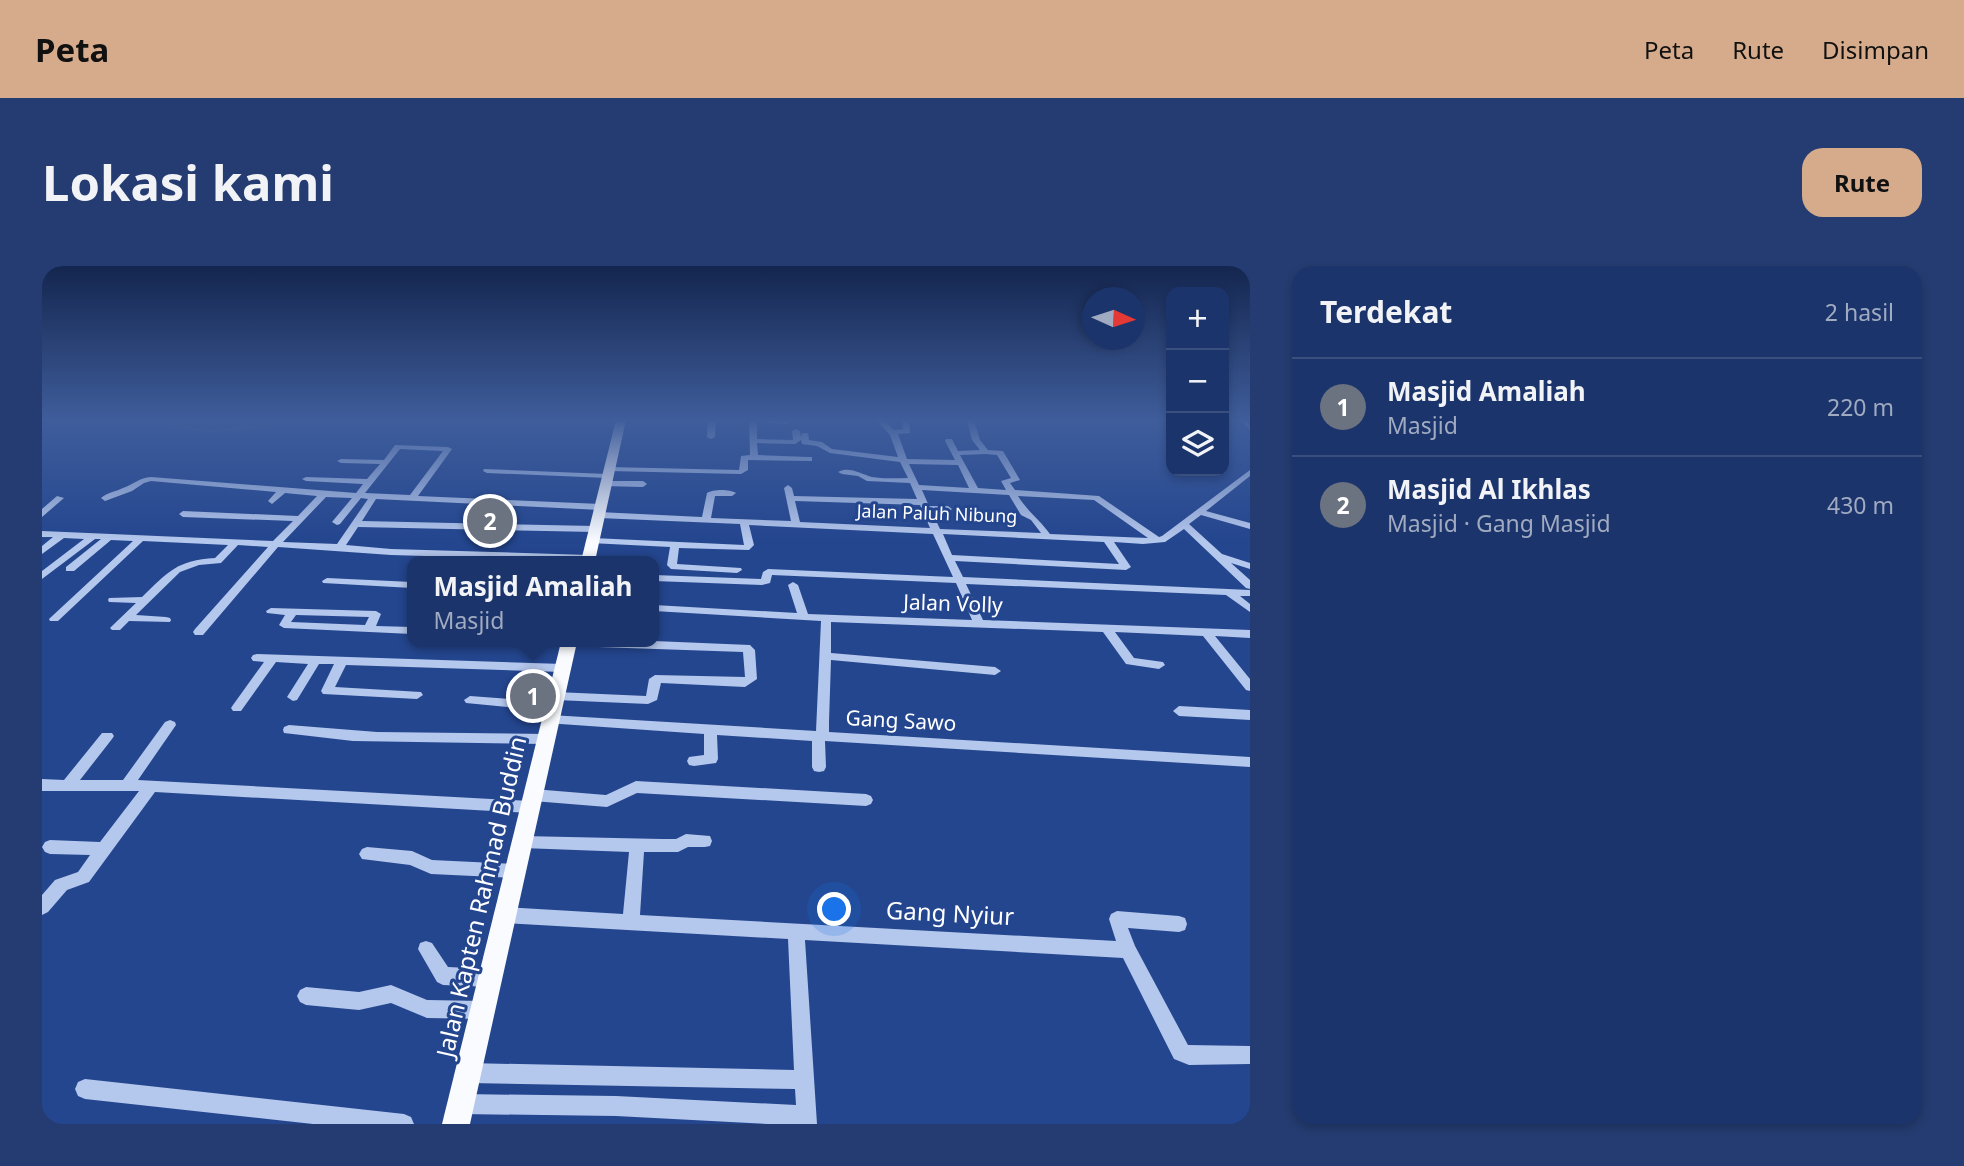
<!DOCTYPE html>
<html lang="id">
<meta charset="utf-8">
<style>
body{margin:0;font-family:"Noto Sans",sans-serif;background:#243c71;color:#f1f3f6}
.controls{position:absolute;right:21px;top:21px;display:grid;overflow:hidden;border-radius:14px;box-shadow:0 4px 10px #0003}
.controls button{width:63px;height:63px;display:grid;place-items:center;padding:0;border:0;border-bottom:2px solid #394f7e;background:#1b346b;color:#f1f3f6;font:35px sans-serif}
.compass{position:absolute;left:1040px;top:21px;width:63px;height:63px;border-radius:50%;background:#1b346b;box-shadow:0 4px 10px #0003;rotate:93deg}
.you{position:absolute;left:793px;top:644px;width:24px;height:24px;margin:-18px;border:5px solid #fff;border-radius:50%;background:#1a73e8;box-shadow:0 0 0 10px #1a73e833}
.badge{display:grid;place-items:center;width:46px;height:46px;border-radius:50%;background:#d6ab8b;color:#fff;font-size:23px;font-weight:700}
.pin{position:absolute;translate:-50% -50%;border:4px solid #fff;box-shadow:0 2px 7px #0006}
.popup{position:absolute;left:365px;top:290px;width:252px;height:91px;box-sizing:border-box;display:grid;place-content:center;border-radius:14px;background:#1b346b;filter:drop-shadow(0 2px 5px #0005);font-size:23px;white-space:nowrap;color:#a0aac1}
.popup b{font-size:26px;color:#f1f3f6}
.popup::after{content:'';position:absolute;left:50%;top:100%;margin-left:-14px;border:14px solid transparent;border-top-color:#1b346b}
.list{margin:0;padding:0;list-style:none}
h2{display:flex;justify-content:space-between;align-items:center;height:91px;margin:0;padding:0 28px;font-size:30px}
h2 small{font-size:23px;font-weight:400;color:#a0aac1}
.list li{display:grid;grid-template-columns:46px 1fr auto;gap:21px;align-items:center;box-sizing:border-box;height:98px;padding:0 28px;border-top:2px solid #394f7e}
.list b{display:block;font-size:26px;white-space:nowrap}
.list p{margin:0;font-size:23px;white-space:nowrap;color:#a0aac1}
.list em{font-size:23px;font-style:normal;color:#a0aac1}
.icon{flex:none;width:38px;height:38px;fill:none;stroke:currentColor;stroke-width:2;stroke-linecap:round;stroke-linejoin:round}
.map{position:relative;flex:none;width:1208px;height:858px;overflow:hidden;border-radius:21px}
header{display:flex;align-items:center;gap:42px;box-sizing:border-box;height:98px;padding:0 35px;background:#d6ab8b;color:#111}
header strong{font-size:33px}
nav{display:flex;gap:38px;margin-inline-start:auto;font-size:24px}
.intro{display:flex;align-items:center;justify-content:space-between;box-sizing:border-box;height:168px;padding:0 42px}
h1{margin:0;font-size:49px}
.button{padding:18px 32px;border-radius:21px;background:#d6ab8b;color:#111;font-size:24px;font-weight:700}
main{display:flex;gap:42px;padding:0 42px}
aside{flex:1;background:#1b346b;border-radius:21px;box-shadow:0 4px 10px #0003}
.map>svg:first-child{display:block}
.lines{fill:none;stroke-linecap:round;stroke-linejoin:round}
.canal{fill:#3e578c;fill-rule:evenodd}
.building{fill:#4c6fb6;stroke:#d9e4f9;stroke-width:2}
.minor-tunnel{stroke:#4562a0;stroke-width:14;stroke-dasharray:14 7;stroke-linecap:butt}
.minor{fill:#b4c7ec;fill-rule:evenodd}
.major{fill:#f9fbff;fill-rule:evenodd}
.labels{text-anchor:middle;stroke-width:6;stroke-linejoin:round;paint-order:stroke}
.far-street-label{font-size:18px;fill:#fff;stroke:#24468f}
.street-label{font-size:21px;fill:#fff;stroke:#24468f}
.near-street-label{font-size:24px;fill:#fff;stroke:#24468f}
</style>
<header>
<strong>Peta</strong>
<nav><a>Peta</a><a>Rute</a><a>Disimpan</a></nav>
</header>
<div class="intro"><h1>Lokasi kami</h1><a class="button">Rute</a></div>
<main>
<div class="map">
<svg width="1208" height="858" viewBox="0 0 1208 858">
<rect width="100%" height="100%" fill="#24468f"/>
<g class="lines">
<path class="canal" d="M117,154c17,0 32,9 49,9 27,0 52,-9 78,-9 -36,14 -92,19 -127,0z"/>
</g>
<path class="building" d="M482,420l23,1 -5,22 -7,-1 -7,-9 -7,-2z"/>
<g class="lines">
<path class="minor-tunnel" d="M484,442l3,3 13,1"/>
<g class="minor">
<path d="M666,154h8l-1,17 -4,2 -4,-2z"/>
<path d="M707,154l43,2 -4,2 -31,-2v17l36,1 -1,-9 4,-2 4,2 1,6 1,-4h6l1,7 13,2 10,7 66,8 -8,-22 -14,-15h8l10,10 9,-1 -1,-9h7l1,13 -12,1 9,25 48,1 -10,-19 1,-2h6l6,12 22,-1 -8,-10 -5,-20h7l6,20 8,10 15,1 17,29 -10,3 5,7 84,6 60,41 3,-1 88,-66v6l-44,35 44,12v6l-49,-14 -12,9 33,30 28,9v6l-19,-6 19,17v9l-4,-1 -62,-59 -19,13 -22,2 -29,-2 17,25 -5,3 -171,-9 8,16 287,13v6h-10l10,8v8l-24,-17 -260,-11 17,36 267,10v8l-35,-2 35,43v12l-4,-1 -43,-54 -88,-4 19,26 29,4 2,3 -6,4 -33,-5 -23,-32 -272,-10v31l164,14 6,4 -6,4 -164,-15 -2,62v10l421,25v10l-425,-26 1,26 -2,4 -5,1 -5,-1 -2,-4v-26l-95,-6 1,24 -2,4 -22,3 -5,-1 -2,-4 2,-4 15,-2v-21l-158,-11 -2,-3 2,-3 4,-2 266,16 5,-110 -167,-10v-6l143,8 -9,-28 5,-3 5,3 10,29 164,6 -16,-37 -184,-8 -2,8 -8,2 -108,-4v-6l107,4 2,-7 5,-3 185,8 -20,-43 -184,-9 5,20 -5,5 -70,-2 -2,16 64,4 1,2 -5,3 -66,-4 -4,-4 3,-18 -80,-4v-4l3,-1 151,7 -4,-21 -141,-6 -4,-3 4,-3 103,5 5,-24c6,-4 23,-4 29,0l-4,3h-17l-4,22 80,3 -7,-33 4,-3 4,3 2,8 123,3 -7,-16 -43,-2 -9,-5 -16,-2 -4,-2c12,-6 22,2 34,5 11,2 24,1 36,1l-8,-16 -70,-9 -13,-7 -15,-2 -1,-4 -6,4 -38,-1 1,12 51,2h3v4l-64,-1v10l-7,4 -132,-3 -4,-2 4,-2 130,3 2,-14 9,-1zM944,188l11,1 14,23 -10,3 5,9 -28,-2 -18,-33zM867,198l49,1 11,23 -50,-3zM880,224l87,5 12,20 10,5 10,13 -101,-4 -8,-17h16l4,-3 -4,-3h-19zM976,230l76,4 54,38 -98,-4c-11,-15 -22,-22 -32,-38zM753,235l125,4 10,23 -130,-6zM901,268l161,8 15,22 -167,-9z"/>
<path d="M1199,154h7l2,10z"/>
<path d="M353,179l53,2 4,2 -34,47 183,8 4,3 -4,3 -225,-11 -14,22 233,5 5,3 -5,3 -237,-5 -12,18 45,4 198,6 5,3 -5,3 -198,-6 -113,-8 -75,88h-8l-2,-3 2,-3 73,-82 -30,-2 -17,18 -22,2 -19,7 -44,43 30,2 4,1 1,2 -1,2 -41,-1 -9,9h-8l-2,-2 2,-2 24,-23 -27,-1 -1,-2 1,-2 33,-1c26,-25 35,-37 73,-39l13,-13 -85,-4 -85,80h-8l-1,-2 84,-78 -22,-1 -37,31h-8v-4l35,-28h-6l-53,40v-8l42,-32 -20,-1 -22,16v-8l11,-9h-11v-6l231,10 20,-20 -110,-4 -4,-3 4,-3 115,5 19,-20 -32,-3 -13,11 -4,-3 8,-9 -125,-11 -7,2 -12,8 -27,10 -4,-3c7,-6 14,-6 22,-10 11,-4 16,-10 28,-11l205,16 7,-9 -57,-3 -4,-2 4,-2 61,2 13,-15 -39,-1 -4,-2 4,-2 43,1zM358,183l43,2 -33,44 -45,-2zM284,231l26,1 -20,24 5,3 3,-1 21,-26 7,1 -31,45 -54,-2z"/>
<path d="M442,203l124,5 4,2 -4,2 -121,-5 -4,-2z"/>
<path d="M564,215h37l4,3 -4,3 -40,-1 -1,-2z"/>
<path d="M15,230l7,2 -22,19v-8z"/>
<path d="M285,312l85,4v6l-89,-5 -1,-2z"/>
<path d="M229,342l105,3 5,3 -5,12 36,1v7l-128,-6 -5,-3 6,-10 -18,-2 -1,-2zM254,349l73,2 -4,8 -74,-3z"/>
<path d="M612,375l96,4 5,5 2,29 -12,8 -84,-4 -4,17 -9,4 -92,-4 -6,-4 6,-4 90,4 3,-17 6,-4 90,2 -2,-25 -174,-6 -6,-4z"/>
<path d="M215,388l306,10 6,4 -6,4 -217,-7 -11,22 86,5 2,3 -6,4 -94,-5 -2,-3 13,-27h-15l-22,36 -4,1 -6,-4 21,-33 -32,-2 -35,49h-8l-2,-3 2,-3 31,-43 -11,-1 -2,-3 2,-3z"/>
<path d="M428,430l52,4 4,1 6,7 -6,5 -7,-5 -53,-5 -2,-3z"/>
<path d="M1137,440l71,4v10l-71,-4 -6,-5z"/>
<path d="M128,454l5,2 1,3 -38,55 392,21 5,2 2,4 -2,4 -5,2 -375,-21 -66,90 -22,8 -19,22 -6,3v-20l13,-15 23,-8 12,-17 -40,-1 -5,-2 -3,-5 3,-5 5,-2 50,2 39,-51h-97v-12l22,1 38,-47h10l2,3 -2,3 -32,41h43l42,-58z"/>
<path d="M247,459l88,7 169,2 5,2 2,3 -2,3 -5,2 -193,-3 -69,-8 -1,-3 1,-3z"/>
<path d="M594,515l230,13 5,2 2,4 -2,4 -5,2 -229,-13 -30,14 -74,-6 -5,-2 -2,-4 2,-4 5,-2 73,6z"/>
<path d="M644,568l24,2 2,5 -2,5 -5,1h-17l-10,5h-34l-4,63 476,26 -7,-22 2,-5 6,-3 62,5 6,2 2,6 -2,6 -6,2 -51,-4 7,18 53,99 62,1v18l-61,1 -15,-6 -51,-101 -318,-18 12,184h-49l-152,-8 -155,-2 -7,-3 -3,-7 3,-7 7,-3 155,2 180,9 -1,-16 -327,-6 -7,-3 -3,-7 3,-7 7,-3 326,7 -6,-131 -283,-16 -6,-3 -2,-5 2,-5 6,-3 118,7 6,-62 -107,-4 -5,-1 -2,-5 2,-5 5,-1 140,3h14z"/>
<path d="M325,581l45,4 20,9 83,4 5,2 3,5 -3,5 -5,2 -84,-4 -21,-9 -48,-6 -3,-5 3,-5z"/>
<path d="M384,675l6,2 16,24 42,2 6,3 3,6 -3,6 -6,3 -47,-2 -6,-3 -19,-33 2,-6z"/>
<path d="M349,719l36,15 56,1 6,3 3,6 -3,6 -6,3 -56,-1 -36,-15 -32,7 -53,-5 -6,-3 -3,-6 3,-6 6,-3 53,5z"/>
<path d="M43,813l319,35 7,3 3,7h-101l-228,-25 -7,-3 -3,-7 3,-7z"/>
</g>
<g class="major">
<path d="M574,154h10l-31,141h-14z"/>
<path d="M519,376h16l-107,482h-28z"/>
</g>
</g>
<linearGradient id="sky" x2="0" y2="1"><stop stop-color="#14264f"/><stop offset="0.56" stop-color="#3f5d9b"/><stop offset="1" stop-color="#3f5d9b" stop-opacity="0"/></linearGradient>
<rect width="1208" height="275" fill="url(#sky)"/>
<g class="labels">
<g class="far-street-label">
<text transform="translate(895 248) rotate(2)" y="6">Jalan Paluh Nibung</text>
</g>
<g class="street-label">
<text transform="translate(911 338) rotate(2)" y="7">Jalan Volly</text>
<text transform="translate(859 455) rotate(3)" y="7">Gang Sawo</text>
</g>
<g class="near-street-label">
<text transform="translate(440 631) rotate(-77)" y="8">Jalan Kapten Rahmad Buddin</text>
<text transform="translate(908 648) rotate(3)" y="8">Gang Nyiur</text>
</g>
</g>
</svg>
<div class="controls">
<button>+</button>
<button>−</button>
<button><svg class="icon" aria-label="layers" viewBox="0 0 24 24"><path d="M12 4l9 5-9 5-9-5zM3 14l9 5 9-5"/></svg></button>
</div>
<svg class="compass" viewBox="-18 -18 36 36"><path d="M0-13l5 13h-10z" fill="#e53935"/><path d="M0 13l5-13h-10z" fill="#a0aac1"/></svg>
<div class="you"></div>
<div class="pin badge" style="left:491px;top:430px;background:#6b7280">1</div>
<div class="popup"><b>Masjid Amaliah</b>Masjid</div>
<div class="pin badge" style="left:448px;top:255px;background:#6b7280">2</div>
</div>
<aside>
<h2>Terdekat<small>2 hasil</small></h2>
<ul class="list">
<li><span class="badge" style="background:#6b7280">1</span><div><b>Masjid Amaliah</b><p>Masjid</p></div><em>220 m</em></li>
<li><span class="badge" style="background:#6b7280">2</span><div><b>Masjid Al Ikhlas</b><p>Masjid · Gang Masjid</p></div><em>430 m</em></li>
</ul>
</aside>
</main>
